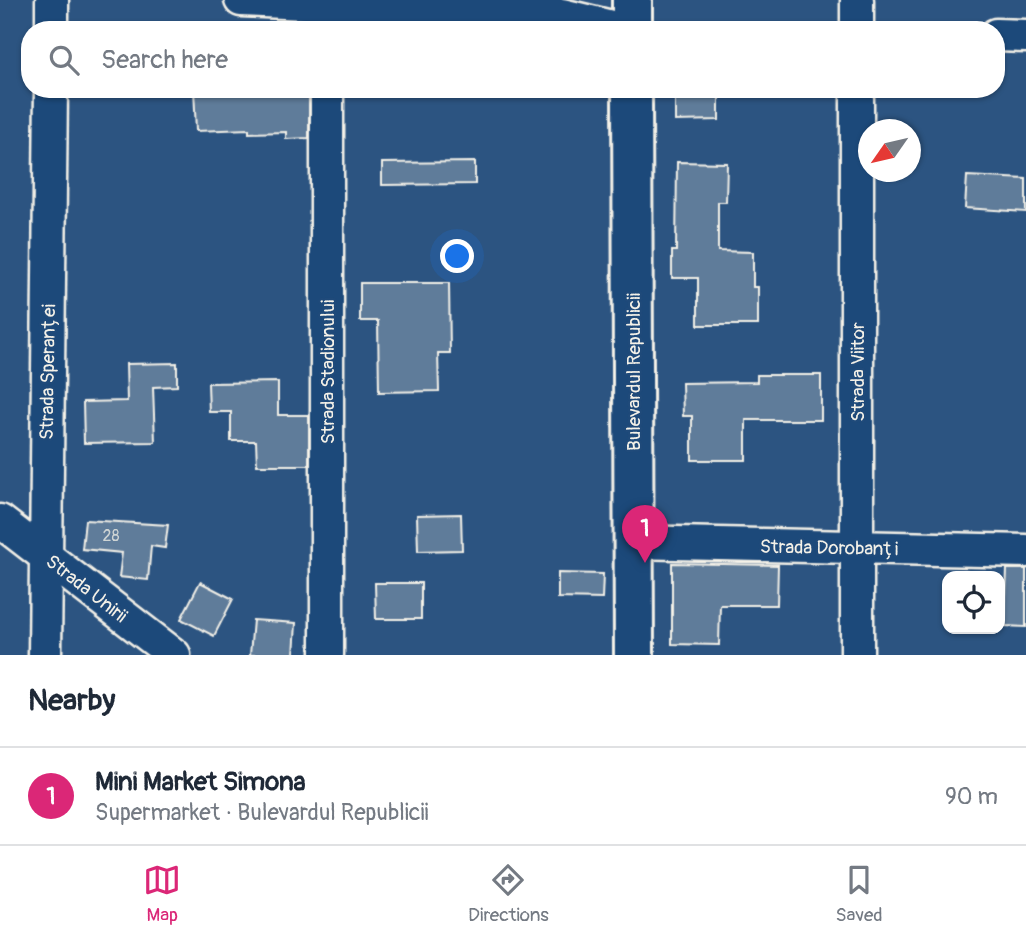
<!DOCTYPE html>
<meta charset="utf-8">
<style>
body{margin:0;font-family:Pangolin,sans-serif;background:#f2f2f3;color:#1f2937}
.controls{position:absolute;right:21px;bottom:21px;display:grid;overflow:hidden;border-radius:14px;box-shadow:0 2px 5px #0004}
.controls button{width:63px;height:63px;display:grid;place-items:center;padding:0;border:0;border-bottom:2px solid #e0e1e3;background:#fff;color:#1f2937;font:35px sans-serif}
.compass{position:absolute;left:858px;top:119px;width:63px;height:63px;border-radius:50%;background:#fff;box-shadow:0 2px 5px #0004;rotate:236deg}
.you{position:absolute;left:458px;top:257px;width:24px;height:24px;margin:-18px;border:5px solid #fff;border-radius:50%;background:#1a73e8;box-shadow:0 0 0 10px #1a73e833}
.badge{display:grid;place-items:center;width:46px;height:46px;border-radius:50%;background:#db2777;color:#fff;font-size:23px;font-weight:700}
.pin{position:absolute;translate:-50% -58px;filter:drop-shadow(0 2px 4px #0008)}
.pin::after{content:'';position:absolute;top:37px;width:24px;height:21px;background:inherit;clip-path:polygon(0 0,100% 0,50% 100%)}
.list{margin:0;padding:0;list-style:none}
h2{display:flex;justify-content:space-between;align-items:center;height:91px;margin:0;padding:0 28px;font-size:30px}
h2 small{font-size:23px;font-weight:400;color:#747a83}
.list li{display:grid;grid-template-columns:46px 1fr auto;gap:21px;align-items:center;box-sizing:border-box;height:98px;padding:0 28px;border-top:2px solid #e0e1e3}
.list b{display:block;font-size:26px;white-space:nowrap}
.list p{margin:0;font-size:23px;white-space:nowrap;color:#747a83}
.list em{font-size:23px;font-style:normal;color:#747a83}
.icon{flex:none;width:38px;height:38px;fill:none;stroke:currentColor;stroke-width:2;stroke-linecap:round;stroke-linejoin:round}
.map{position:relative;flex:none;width:1026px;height:655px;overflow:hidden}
.search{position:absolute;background:#fff;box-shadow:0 2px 5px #0004;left:21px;right:21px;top:21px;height:77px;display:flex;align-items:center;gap:18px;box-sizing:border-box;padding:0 24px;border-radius:28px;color:#747a83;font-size:26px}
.sheet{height:189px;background:#fff}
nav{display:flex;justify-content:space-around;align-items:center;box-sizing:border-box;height:98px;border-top:2px solid #e0e1e3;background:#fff;font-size:19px;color:#747a83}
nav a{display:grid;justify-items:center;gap:4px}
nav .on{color:#db2777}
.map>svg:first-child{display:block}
.building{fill:#5e7b9a;stroke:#f4f1e8;stroke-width:2}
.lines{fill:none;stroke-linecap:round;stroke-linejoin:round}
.street-casing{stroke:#f4f1e8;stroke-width:37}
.secondary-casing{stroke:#f4f1e8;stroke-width:44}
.street{stroke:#1f4a7a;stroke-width:32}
.secondary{stroke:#1f4a7a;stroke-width:38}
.labels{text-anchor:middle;stroke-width:5;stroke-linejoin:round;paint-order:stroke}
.number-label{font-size:16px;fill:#ced4d4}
.street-label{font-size:19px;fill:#f4f1e8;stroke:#1f4a7a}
</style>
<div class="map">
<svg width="1026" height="655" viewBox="0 0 1026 655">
<rect width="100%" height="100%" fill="#2c5481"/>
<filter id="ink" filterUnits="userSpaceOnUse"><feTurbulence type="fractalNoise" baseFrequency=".0143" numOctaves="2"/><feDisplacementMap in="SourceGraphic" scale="14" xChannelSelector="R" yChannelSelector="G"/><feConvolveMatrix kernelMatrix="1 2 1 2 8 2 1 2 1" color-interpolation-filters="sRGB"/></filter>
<g filter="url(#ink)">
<g class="building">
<path d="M194,89h115v49l-23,1v-7l-37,1v-4l-53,2z"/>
<path d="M675,89h44v31l-44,1z"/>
<path d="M475,162v22l-93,1v-22z"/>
<path d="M677,162l50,1 -1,39h-8v49l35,1v35h5v38h-60v-47h-26v-27h4z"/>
<path d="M967,176l59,3v33l-61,-4z"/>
<path d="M360,283h89l1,70h-12l1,38 -60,1 -1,-71h-18z"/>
<path d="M177,363v23l-24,1 2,55 -71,1 -1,-41 44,-1 -1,-37z"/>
<path d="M757,375h64v45h-75v40h-54v-44h-9l-1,-33 75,-1z"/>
<path d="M278,382v33h31v50h-52l-1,-24h-25v-29h-22l-1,-29z"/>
<path d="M461,514l1,36 -44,1 -1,-36z"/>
<path d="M85,520l83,5 -3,23 -14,-2 -3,34 -29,-3 3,-24 -40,-4z"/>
<path d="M672,563l106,2 -1,40h-57l-1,40 -47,-1z"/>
<path d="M1007,569h19v58l-21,-1z"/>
<path d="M558,573l45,1 -1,25 -44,-1z"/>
<path d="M200,582l33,17 -19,37 -33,-17z"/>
<path d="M375,583h46v36h-45z"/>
<path d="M253,620l43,3 -2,32h-44z"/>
</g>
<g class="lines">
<g class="street-casing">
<g id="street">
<path d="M241,0l321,15 62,15"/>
<path d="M857,0v30"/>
<path d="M52,30v-30"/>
<path d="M996,35l30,1"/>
<path d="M857,89v566"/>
<path d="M0,521l174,134"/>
<path d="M633,542l393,9"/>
<path d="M45,655l6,-566"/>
<path d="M327,655v-566"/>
</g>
</g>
<g class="secondary-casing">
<g id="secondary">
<path d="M632,0v30"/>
<path d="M632,89l2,566"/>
</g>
</g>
<use href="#street" class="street"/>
<use href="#secondary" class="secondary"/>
</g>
</g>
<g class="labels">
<g class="number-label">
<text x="111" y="541">28</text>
</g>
<g class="street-label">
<text transform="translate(47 372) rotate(-89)" y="7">Strada Speranței</text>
<text transform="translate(327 372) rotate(-90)" y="7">Strada Stadionului</text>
<text transform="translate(633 372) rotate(-90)" y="7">Bulevardul Republicii</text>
<text transform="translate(857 372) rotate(-90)" y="7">Strada Viitor</text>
<text transform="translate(829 547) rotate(1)" y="7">Strada Dorobanți</text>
<text transform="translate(87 588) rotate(38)" y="7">Strada Unirii</text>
</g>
</g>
</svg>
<div class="controls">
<button><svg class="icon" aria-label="locate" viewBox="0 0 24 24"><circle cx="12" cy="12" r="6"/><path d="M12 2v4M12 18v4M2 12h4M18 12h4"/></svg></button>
</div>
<svg class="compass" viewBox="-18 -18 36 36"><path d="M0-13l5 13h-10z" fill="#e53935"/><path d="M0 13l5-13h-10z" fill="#747a83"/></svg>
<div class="you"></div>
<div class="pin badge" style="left:645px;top:563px">1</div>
<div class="search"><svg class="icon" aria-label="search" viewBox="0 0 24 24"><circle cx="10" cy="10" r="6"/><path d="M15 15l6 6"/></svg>Search here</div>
</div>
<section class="sheet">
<h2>Nearby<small></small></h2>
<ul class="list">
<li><span class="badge">1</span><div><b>Mini Market Simona</b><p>Supermarket · Bulevardul Republicii</p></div><em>90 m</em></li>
</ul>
</section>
<nav>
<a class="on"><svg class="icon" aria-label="map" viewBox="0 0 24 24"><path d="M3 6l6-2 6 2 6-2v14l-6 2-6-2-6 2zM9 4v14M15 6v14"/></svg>Map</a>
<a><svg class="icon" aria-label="directions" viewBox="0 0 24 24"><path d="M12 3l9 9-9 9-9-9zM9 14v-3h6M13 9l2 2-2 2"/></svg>Directions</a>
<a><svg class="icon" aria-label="saved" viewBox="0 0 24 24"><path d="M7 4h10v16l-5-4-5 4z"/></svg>Saved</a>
</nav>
